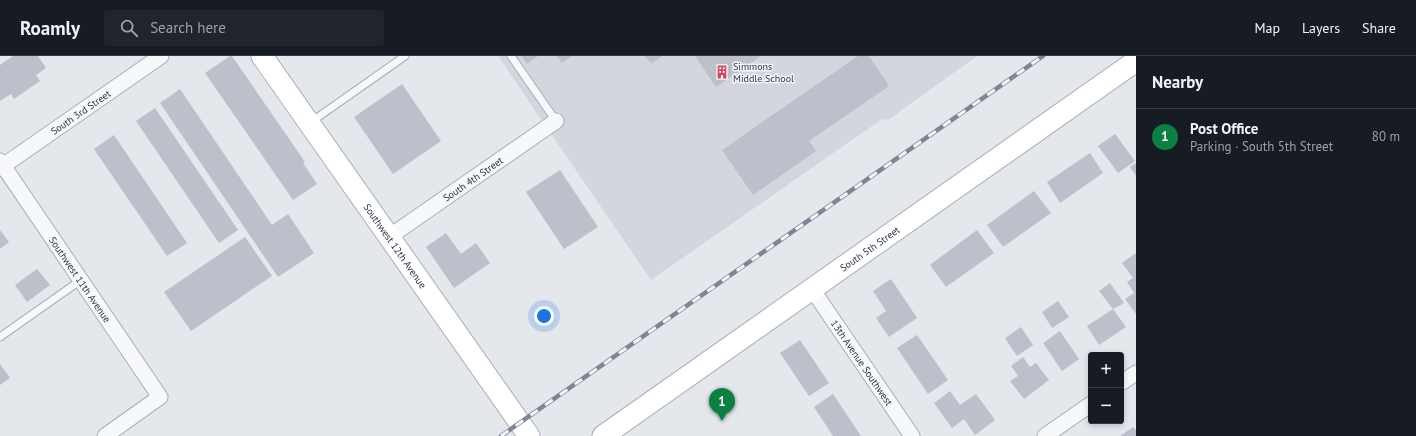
<!DOCTYPE html>
<meta charset="utf-8">
<style>
body{margin:0;font-family:"PT Sans",sans-serif;background:#20242c;color:#f1f3f6}
.controls{position:absolute;right:12px;bottom:12px;display:grid;overflow:hidden;border-radius:4px;box-shadow:0 2px 6px #0003}
.controls button{width:36px;height:36px;display:grid;place-items:center;padding:0;border:0;border-bottom:1px solid #363941;background:#171b24;color:#f1f3f6;font:20px sans-serif}
.you{position:absolute;left:544px;top:260px;width:14px;height:14px;margin:-10px;border:3px solid #fff;border-radius:50%;background:#1a73e8;box-shadow:0 0 0 6px #1a73e833}
.badge{display:grid;place-items:center;width:26px;height:26px;border-radius:50%;background:#0b8043;color:#fff;font-size:13px;font-weight:700}
.pin{position:absolute;translate:-50% -33px;filter:drop-shadow(0 1px 2px #0008)}
.pin::after{content:'';position:absolute;top:21px;width:14px;height:12px;background:inherit;clip-path:polygon(0 0,100% 0,50% 100%)}
.list{margin:0;padding:0;list-style:none}
h2{display:flex;justify-content:space-between;align-items:center;height:52px;margin:0;padding:0 16px;font-size:17px}
h2 small{font-size:13px;font-weight:400;color:#9ea1a6}
.list li{display:grid;grid-template-columns:26px 1fr auto;gap:12px;align-items:center;box-sizing:border-box;height:56px;padding:0 16px;border-top:1px solid #363941}
.list b{display:block;font-size:15px;white-space:nowrap}
.list p{margin:0;font-size:13px;white-space:nowrap;color:#9ea1a6}
.list em{font-size:13px;font-style:normal;color:#9ea1a6}
.icon{flex:none;width:22px;height:22px;fill:none;stroke:currentColor;stroke-width:2;stroke-linecap:round;stroke-linejoin:round}
.map{position:relative;flex:none;width:1136px;height:380px;overflow:hidden}
header{display:flex;align-items:center;gap:24px;box-sizing:border-box;height:56px;padding:0 20px;background:#171b24;border-bottom:1px solid #363941}
header strong{font-size:19px}
nav{display:flex;gap:22px;margin-inline-start:auto;font-size:14px}
.search{width:280px;height:36px;background:#20242c;display:flex;align-items:center;gap:10px;box-sizing:border-box;padding:0 14px;border-radius:4px;color:#9ea1a6;font-size:15px}
main{display:flex}
aside{flex:1;background:#171b24}
.map>svg:first-child{display:block}
.built{fill:#d2d6de}
.building{fill:#bbc0ca}
.lines{fill:none;stroke-linecap:round;stroke-linejoin:round}
.lane-casing{stroke:#a9aeb7;stroke-width:9}
.street-casing{stroke:#a9aeb7;stroke-width:17}
.secondary-casing{stroke:#a9aeb7;stroke-width:23}
.lane{stroke:#f7f8fa;stroke-width:7}
.street{stroke:#f7f8fa;stroke-width:15}
.secondary{stroke:#fff;stroke-width:21}
.rail-casing{stroke:#7d8696;stroke-width:4.5}
.rail{stroke:#f4f6f9;stroke-width:3;stroke-dasharray:9;stroke-linecap:butt}
.labels{text-anchor:middle;stroke-width:3;stroke-linejoin:round;paint-order:stroke}
.poi-label{font-size:10px;fill:#2b3445;stroke:#f4f6f9;text-anchor:start}
.street-label{font-size:10px;fill:#2b3445;stroke:#f4f6f9}
</style>
<header>
<strong>Roamly</strong>
<div class="search"><svg class="icon" aria-label="search" viewBox="0 0 24 24"><circle cx="10" cy="10" r="6"/><path d="M15 15l6 6"/></svg>Search here</div>
<nav><a>Map</a><a>Layers</a><a>Share</a></nav>
</header>
<main>
<div class="map">
<svg width="1136" height="380" viewBox="0 0 1136 380">
<rect width="100%" height="100%" fill="#e4e7ec"/>
<path class="built" d="M498,0h479l-89,64 -6,-1 -231,161z"/>
<g class="building">
<path d="M13,0h25l8,12 -10,7 4,6 -26,18 -3,-5 -11,7v-36z"/>
<path d="M230,0h2l73,106 -2,1 14,21 -24,16 -88,-127z"/>
<path d="M522,0h16l-11,8z"/>
<path d="M557,0h15l-10,7z"/>
<path d="M645,0h17l-11,8z"/>
<path d="M695,0h66l-45,31z"/>
<path d="M858,0h11l20,30 -80,55 7,10 -63,44 -31,-45z"/>
<path d="M402,28l39,57 -48,33 -39,-57z"/>
<path d="M180,33l92,136 16,-11 26,39 -36,24 -118,-174z"/>
<path d="M155,52l83,122 -19,13 -83,-122z"/>
<path d="M1115,78l20,27 -17,12 -20,-27z"/>
<path d="M114,79l73,108 -20,13 -73,-107z"/>
<path d="M1090,97l13,20 -43,30 -13,-21z"/>
<path d="M1136,107v13l-6,-9z"/>
<path d="M560,114l38,57 -34,22 -38,-57z"/>
<path d="M1034,135l17,22 -48,34 -16,-22z"/>
<path d="M0,174l9,12 -9,7z"/>
<path d="M977,174l17,23 -48,34 -16,-22z"/>
<path d="M446,177l15,21 15,-11 14,20 -36,25 -28,-41z"/>
<path d="M245,181l27,39 -81,55 -27,-39z"/>
<path d="M1136,197v61l-11,-15 9,-6 -7,-11 6,-4 -11,-15z"/>
<path d="M37,213l13,16 -23,17 -12,-17z"/>
<path d="M891,223l26,39 -28,19 -13,-19 10,-7 -13,-20z"/>
<path d="M1110,227l14,20 -11,6 -14,-18z"/>
<path d="M1058,245l11,16 -17,11 -10,-16z"/>
<path d="M1113,253l13,18 -27,18 -12,-19z"/>
<path d="M1021,271l12,18 -16,11 -12,-18z"/>
<path d="M1060,275l19,28 -17,12 -19,-28z"/>
<path d="M917,279l31,45 -20,14 -31,-46z"/>
<path d="M800,284l29,43 -20,13 -29,-43z"/>
<path d="M1023,301l7,10 6,-4 13,17 -25,19 -14,-18 8,-5 -7,-10z"/>
<path d="M0,308l10,14 -10,7z"/>
<path d="M950,335l10,14 16,-11 19,26 -20,15 -11,-16 -12,9 -18,-25z"/>
<path d="M833,338l28,42h-28l-19,-29z"/>
<path d="M1133,371l3,3v6h-16z"/>
</g>
<g class="lines">
<g class="lane-casing">
<g id="lane">
<path d="M511,0l45,65"/>
<path d="M311,66l94,-66"/>
<path d="M0,281l81,-57"/>
</g>
</g>
<g class="street-casing">
<g id="street">
<path id="s1" d="M0,105l160,236 -55,39"/>
<path id="s2" d="M0,112l161,-112"/>
<path id="s3" d="M389,181l167,-116"/>
<path id="s4" d="M812,233l100,147"/>
<path d="M1121,327l15,-10"/>
<path d="M1045,380l46,-32"/>
</g>
</g>
<g class="secondary-casing">
<g id="secondary">
<path id="s5" d="M262,0l267,380"/>
<path id="s6" d="M603,380l533,-375"/>
</g>
</g>
<use href="#lane" class="lane"/>
<use href="#street" class="street"/>
<use href="#secondary" class="secondary"/>
<g class="rail-casing">
<path id="rail" d="M501,380l542,-380"/>
</g>
<use href="#rail" class="rail"/>
</g>
<defs>
<g id="building-bare" transform="scale(1.08)"><path d="M-4-6H4V6H1V3H-1V6H-4ZM-2.5-4.3h1.7v1.8h-1.7ZM.8-4.3h1.7v1.8H.8ZM-2.5-1h1.7V.8h-1.7ZM.8-1h1.7V.8H.8Z" fill="#d1495b" stroke="#f4f6f9" stroke-width="2.5" paint-order="stroke"/></g>
</defs>
<g fill-rule="evenodd">
<use href="#building-bare" x="722" y="16"/>
</g>
<g class="labels">
<g class="poi-label">
<text x="733" y="14">Simmons<tspan x="733" dy="12">Middle School</tspan></text>
</g>
<g class="street-label">
<text dy="4" stroke="none"><textPath href="#s2" startOffset="98">South 3rd Street</textPath></text>
<text dy="4" stroke="none"><textPath href="#s3" startOffset="102">South 4th Street</textPath></text>
<text dy="4" stroke="none"><textPath href="#s5" startOffset="232">Southwest 12th Avenue</textPath></text>
<text dy="4" stroke="none"><textPath href="#s6" startOffset="326">South 5th Street</textPath></text>
<text dy="4" stroke="none"><textPath href="#s1" startOffset="143">Southwest 11th Avenue</textPath></text>
<text dy="4" stroke="none"><textPath href="#s4" startOffset="89">13th Avenue Southwest</textPath></text>
</g>
</g>
</svg>
<div class="controls">
<button>+</button>
<button>−</button>
</div>
<div class="you"></div>
<div class="pin badge" style="left:722px;top:365px">1</div>
</div>
<aside>
<h2>Nearby<small></small></h2>
<ul class="list">
<li><span class="badge">1</span><div><b>Post Office</b><p>Parking · South 5th Street</p></div><em>80 m</em></li>
</ul>
</aside>
</main>
